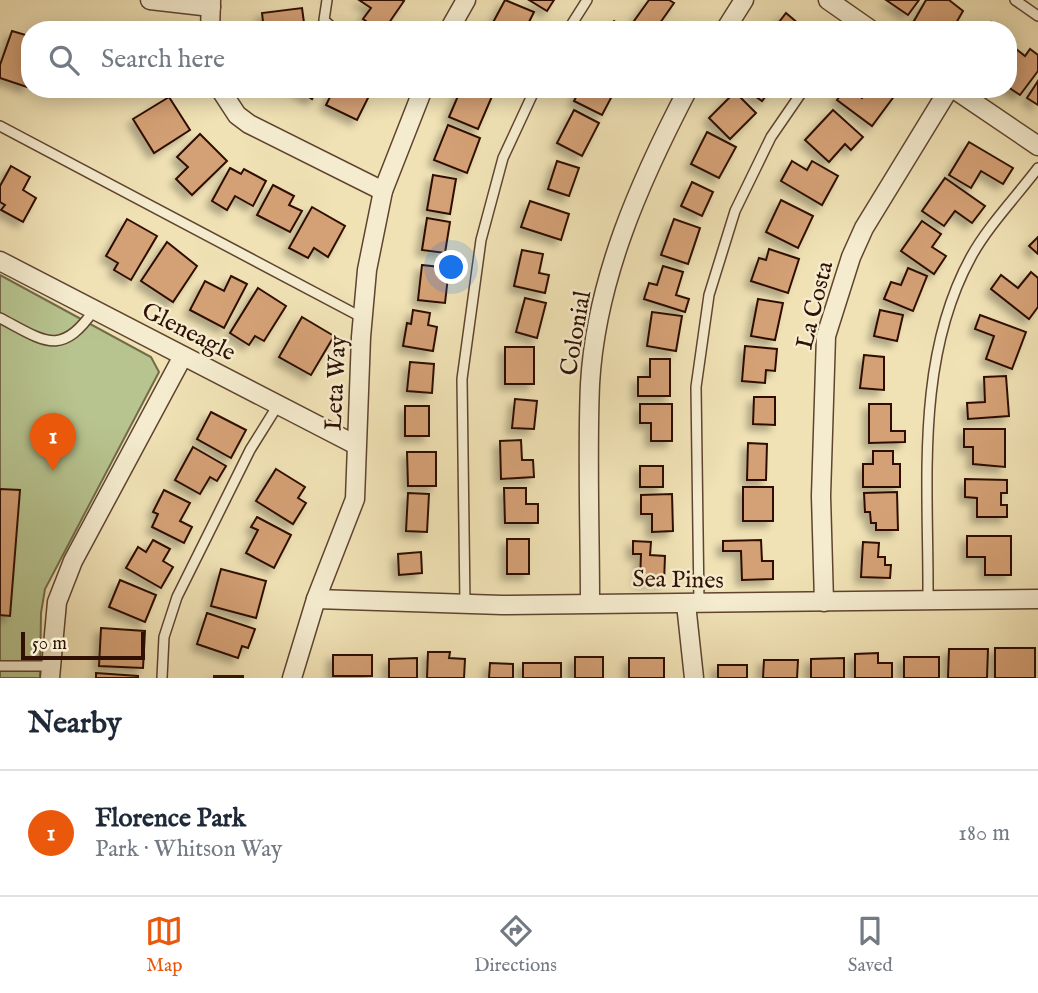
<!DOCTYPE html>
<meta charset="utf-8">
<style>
body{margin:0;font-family:"IM FELL English",serif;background:#f2f2f3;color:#1f2937}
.scale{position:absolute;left:21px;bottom:18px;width:124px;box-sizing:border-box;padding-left:7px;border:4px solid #2f1003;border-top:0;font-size:19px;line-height:24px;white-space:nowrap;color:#2f1003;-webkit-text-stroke:5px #f5eccf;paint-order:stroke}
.you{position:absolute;left:452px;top:268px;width:24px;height:24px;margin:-18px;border:5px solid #fff;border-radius:50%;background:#1a73e8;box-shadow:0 0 0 10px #1a73e833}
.badge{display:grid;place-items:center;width:46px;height:46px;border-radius:50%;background:#ea580c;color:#fff;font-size:23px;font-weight:700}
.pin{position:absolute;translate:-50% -58px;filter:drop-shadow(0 2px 4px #0008)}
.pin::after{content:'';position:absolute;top:37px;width:24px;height:21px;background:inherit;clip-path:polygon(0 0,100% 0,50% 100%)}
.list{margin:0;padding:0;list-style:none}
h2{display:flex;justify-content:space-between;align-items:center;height:91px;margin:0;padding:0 28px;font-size:30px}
h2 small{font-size:23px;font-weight:400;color:#747a83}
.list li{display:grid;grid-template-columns:46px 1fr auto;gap:21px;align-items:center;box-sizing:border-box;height:126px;padding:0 28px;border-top:2px solid #e0e1e3}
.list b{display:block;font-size:26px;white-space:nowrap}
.list p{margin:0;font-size:23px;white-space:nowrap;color:#747a83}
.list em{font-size:23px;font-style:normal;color:#747a83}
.icon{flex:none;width:38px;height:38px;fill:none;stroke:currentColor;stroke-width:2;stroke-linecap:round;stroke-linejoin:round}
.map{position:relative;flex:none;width:1038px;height:678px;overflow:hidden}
.search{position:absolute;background:#fff;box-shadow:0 4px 18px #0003;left:21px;right:21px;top:21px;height:77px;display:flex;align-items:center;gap:18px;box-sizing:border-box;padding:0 24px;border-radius:28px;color:#747a83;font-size:26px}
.sheet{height:217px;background:#fff}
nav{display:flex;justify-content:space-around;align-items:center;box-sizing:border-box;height:98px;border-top:2px solid #e0e1e3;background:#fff;font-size:19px;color:#747a83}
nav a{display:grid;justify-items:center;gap:4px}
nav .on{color:#ea580c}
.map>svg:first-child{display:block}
.green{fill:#b7c48f;stroke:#736a49;stroke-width:2}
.building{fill:#d4a074;stroke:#2f1003;stroke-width:2;filter:url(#shadow)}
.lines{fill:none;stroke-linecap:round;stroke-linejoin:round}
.service-casing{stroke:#5f4430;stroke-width:12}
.minor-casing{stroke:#5f4430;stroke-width:21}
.service{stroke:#f5eccf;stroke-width:9}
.minor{stroke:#f5eccf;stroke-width:18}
.labels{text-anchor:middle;stroke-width:5;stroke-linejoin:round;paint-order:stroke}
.street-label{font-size:24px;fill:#2f1003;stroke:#f5eccf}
</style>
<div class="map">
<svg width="1038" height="678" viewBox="0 0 1038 678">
<defs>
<filter id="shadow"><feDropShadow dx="-5.5" dy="5.5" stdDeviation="3.5" flood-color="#0004"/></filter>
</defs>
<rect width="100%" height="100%" fill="#f0e2b5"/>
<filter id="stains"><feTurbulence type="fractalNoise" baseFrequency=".00286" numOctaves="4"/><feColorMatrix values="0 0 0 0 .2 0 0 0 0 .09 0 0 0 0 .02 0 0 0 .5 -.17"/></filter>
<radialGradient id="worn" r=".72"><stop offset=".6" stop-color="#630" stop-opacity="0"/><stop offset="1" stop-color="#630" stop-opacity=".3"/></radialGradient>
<path class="green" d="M0,275l151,82 8,15 -114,217 -4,24 -1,65h-40z"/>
<g class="building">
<path d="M359,0h43l2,1 -20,29h-5l-16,-11 8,-11z"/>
<path d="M505,0l29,12 -6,12 9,6h-48z"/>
<path d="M529,0h25l-7,11z"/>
<path d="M649,0h20l5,3 -19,27h-8l-13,-9z"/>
<path d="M886,0h33l-11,15z"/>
<path d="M926,0h23l14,11 -11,19h-23l-15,-9z"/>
<path d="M302,8l3,22h-41l-2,-17z"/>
<path d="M786,13l20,17h-33z"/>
<path d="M614,21l15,9h-21z"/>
<path d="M991,22l10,8h-15z"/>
<path d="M12,31l17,5 1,42 -3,9 -27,-9v-13z"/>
<path d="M1011,45l14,11 5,-7 8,6v16l-18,24 -12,-8v-38z"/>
<path d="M1038,81v24l-11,-7z"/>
<path d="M296,89h21l-5,10z"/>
<path d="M334,89h27l9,5 -13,26 -31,-15z"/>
<path d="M461,89h19l13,5 -15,35 -29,-12z"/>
<path d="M580,89h23l-1,4 9,5 -9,17 -28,-14z"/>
<path d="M745,89h26l-9,12z"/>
<path d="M845,89h6l11,9 7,-9h18l8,6 -23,31 -35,-26z"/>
<path d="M735,92l21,21 -26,26 -21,-21z"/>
<path d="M169,97l21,33 -36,23 -21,-34z"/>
<path d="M574,110l25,13 -17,33 -25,-13z"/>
<path d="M833,110l30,27 -12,13 -6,-6 -16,18 -24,-22z"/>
<path d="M448,125l32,13 -13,35 -33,-13z"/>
<path d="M707,132l29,15 -17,31 -28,-14z"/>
<path d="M200,134l27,27 -35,34 -16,-16 12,-12 -11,-10z"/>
<path d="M969,142l44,26 -10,16 -22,-13 -10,17 -22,-13z"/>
<path d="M557,161l22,7 -10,28 -21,-7z"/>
<path d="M792,161l15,9 5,-9 26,15 -16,29 -41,-24z"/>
<path d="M11,166l19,11 -7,13 13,8 -13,24 -22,-12 4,-5 -5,-3v-16z"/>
<path d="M230,168l11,6 3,-5 22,12 -13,25 -18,-10 -8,14 -15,-9z"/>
<path d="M433,175l23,4 -6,35 -23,-4z"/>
<path d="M945,178l40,28 -13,17 -17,-12 -11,15 -22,-15z"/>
<path d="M692,182l21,10 -11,24 -21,-10z"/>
<path d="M273,185l21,11 -5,9 13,6 -12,21 -33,-17z"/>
<path d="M781,200l32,16 -15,32 -32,-16z"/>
<path d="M530,201l39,13 -8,26 -40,-13z"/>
<path d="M312,207l33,19 -17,31 -14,-9 -6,10 -19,-10z"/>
<path d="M427,218l23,4 -5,31 -23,-3z"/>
<path d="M127,219l30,17 -26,44 -17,-10 4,-7 -12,-7z"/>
<path d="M674,219l26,9 -12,36 -27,-9z"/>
<path d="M922,221l19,13 -9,13 14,9 -12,18 -33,-23z"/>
<path d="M1038,237v17l-9,-8z"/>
<path d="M167,242l30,24 -24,36 -32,-21z"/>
<path d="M769,249l30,10 -11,34 -37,-12 8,-23 7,2z"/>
<path d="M522,250l21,4 -4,19 10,2 -4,18 -31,-7z"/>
<path d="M422,265l27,3 -4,35 -27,-3z"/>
<path d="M663,266l20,6 -7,23 13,4 -4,13 -41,-13 5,-16 8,2z"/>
<path d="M908,268l19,8 -14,35 -29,-12 7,-17 10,3z"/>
<path d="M1031,272l7,6v29l-9,12 -38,-30 10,-14 17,13z"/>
<path d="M231,276l16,8 -23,44 -34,-18 15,-29 19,10z"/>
<path d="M258,288l28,18 -22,35 -9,-5 -6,9 -19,-12z"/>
<path d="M525,298l21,5 -9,35 -21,-6z"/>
<path d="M758,299l25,4 -8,37 -24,-4z"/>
<path d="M413,310l17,3 -2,12 9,2 -4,24 -30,-5 4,-23 4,1z"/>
<path d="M880,310l23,5 -6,26 -23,-5z"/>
<path d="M652,312l30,4 -6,35 -29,-5z"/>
<path d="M980,315l46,17 -14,37 -26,-10 8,-23 -19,-7z"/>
<path d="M302,317l32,19 -23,39 -32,-18z"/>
<path d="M745,346l32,3 -2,22 -9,-1 -1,13 -23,-2z"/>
<rect x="505" y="347" width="29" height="37"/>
<path d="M864,355l20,2v33l-24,-2z"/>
<path d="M650,359h20v37h-32v-19h12z"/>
<path d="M410,362l24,2 -2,29 -25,-2z"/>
<path d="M1006,376l3,40 -41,3 -1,-16 18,-1 -1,-25z"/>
<path d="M754,397h21v28l-22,-1z"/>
<path d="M515,399l22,2 -3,28 -22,-1z"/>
<path d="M640,404h32v37h-21v-18h-11z"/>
<path d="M869,404h22v27h14v11l-36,1z"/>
<rect x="405" y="406" width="24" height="30"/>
<path d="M211,412l35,18 -15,28 -34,-19z"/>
<path d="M964,429h41v38l-32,-3v-17h-9z"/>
<path d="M521,440l1,20h11l1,17 -33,2 -1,-38z"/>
<path d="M748,443l19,1 -1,36h-19z"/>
<path d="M193,447l33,19 -9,15 -7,-4 -10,17 -25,-14z"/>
<path d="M873,451h20v13h7v23h-37v-23h10z"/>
<path d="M407,452h29v34h-28z"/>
<rect x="640" y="466" width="23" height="21"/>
<path d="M276,469l29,18 -7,11 8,5 -13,21 -37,-23z"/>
<path d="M965,479l42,1v13h-6v12h6v12h-30v-19l-12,-1z"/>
<rect x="743" y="487" width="30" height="34"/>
<path d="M504,488h22v16h12v19h-33z"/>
<path d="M0,489l20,1 -10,126 -10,-1z"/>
<path d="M164,490l26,13 -10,18 12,6 -8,16 -32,-16 6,-13 -5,-2z"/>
<path d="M897,492l1,38h-22v-7h-5l-1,-11h-5l-1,-19z"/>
<path d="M408,493l21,1 -2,38 -21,-1z"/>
<path d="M672,494l1,37 -21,1v-18h-11v-19z"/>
<path d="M257,517l34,18 -17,33 -28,-15 12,-23 -7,-3z"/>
<path d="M967,536h44v39h-26v-18h-18z"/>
<rect x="507" y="539" width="22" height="35"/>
<path d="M153,540l17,9 -7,12 10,6 -12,21 -35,-20 12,-21 8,5z"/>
<path d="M761,540l1,21h11v18l-31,1 -1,-29h-18v-10z"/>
<path d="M633,541l18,1 -1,13 15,1 -1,26 -24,-1 1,-27h-8z"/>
<path d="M863,542l16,1 -1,14h7v8h6l-1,13 -29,-1z"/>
<path d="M421,552l1,21 -23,2 -1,-21z"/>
<path d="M221,569l45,12 -10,37 -45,-12z"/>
<path d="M120,580l36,15 -11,27 -36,-15z"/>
<path d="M207,613l48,16 -7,19 -6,-2 -4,12 -41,-14z"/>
<path d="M101,628l44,3 -2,37 -44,-2z"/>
<rect x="995" y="648" width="40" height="30"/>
<path d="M949,649h39l-1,29h-39z"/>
<path d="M428,652h22l-1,6 16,1 -1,19h-37z"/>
<path d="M878,653v10h14v15h-37v-24z"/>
<rect x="333" y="655" width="39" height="21"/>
<rect x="575" y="657" width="28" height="21"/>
<rect x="904" y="657" width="35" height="21"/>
<path d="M417,658v20h-28v-19z"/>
<rect x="629" y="658" width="35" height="20"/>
<path d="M844,658v20h-33v-19z"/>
<path d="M764,660h34l-1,18h-34z"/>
<path d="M490,663l23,1v14h-24z"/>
<rect x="523" y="663" width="38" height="15"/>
<rect x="718" y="665" width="29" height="13"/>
<path d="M96,673l42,3v2h-42z"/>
<rect x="214" y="676" width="29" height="2"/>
</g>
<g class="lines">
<g class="service-casing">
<g id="service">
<path d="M327,0l-3,20 11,10"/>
<path d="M1015,0l23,16"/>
<path d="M568,30l19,-30"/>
<path d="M0,126l363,192"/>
<path d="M0,318c44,23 61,40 94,-8"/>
<path d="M928,601c1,-114 -14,-240 43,-344 17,-31 45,-60 67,-89"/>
<path d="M465,604l-3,-225 19,-139 22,-82 32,-69"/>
<path d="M699,604l-3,-217 13,-92 26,-84 36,-74 33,-48"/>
<path d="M0,666h51"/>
<path d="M162,678l2,-41 13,-40 73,-147 28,-45"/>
</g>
</g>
<g class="minor-casing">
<g id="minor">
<path d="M150,0l61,7"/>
<path d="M828,0l43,30"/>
<path d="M210,30l1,-30"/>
<path d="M449,30l17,-30"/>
<path d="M725,30l19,-30"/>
<path d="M220,89l17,26 12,9 134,67"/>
<path d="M954,89l84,57"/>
<path d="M0,261l356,184"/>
<path d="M316,599l186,6 536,-6"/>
<path d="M590,602c0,-72 -3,-146 0,-218 6,-105 50,-203 98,-295"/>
<path d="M824,602l-3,-106 5,-160 25,-79 13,-29 85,-139"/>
<path d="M686,604l8,74"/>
<path d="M50,678l7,-76 16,-41 110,-205"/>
<path d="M292,678l24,-79 39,-100 6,-162 6,-67 16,-79 40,-102"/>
</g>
</g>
<use href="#service" class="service"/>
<use href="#minor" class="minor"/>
</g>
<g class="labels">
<g class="street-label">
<text transform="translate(814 305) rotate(-76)" y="8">La Costa</text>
<text transform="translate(189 331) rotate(27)" y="8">Gleneagle</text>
<text transform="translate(575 333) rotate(-80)" y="8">Colonial</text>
<text transform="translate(335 383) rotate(-87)" y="8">Leta Way</text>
<text transform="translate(678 579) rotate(1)" y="8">Sea Pines</text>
</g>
</g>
<rect width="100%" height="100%" filter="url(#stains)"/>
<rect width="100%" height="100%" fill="url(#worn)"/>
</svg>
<div class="scale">50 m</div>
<div class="you"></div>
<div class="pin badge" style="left:53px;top:471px">1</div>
<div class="search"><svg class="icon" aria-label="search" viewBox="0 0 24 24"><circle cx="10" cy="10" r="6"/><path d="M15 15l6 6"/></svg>Search here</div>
</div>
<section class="sheet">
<h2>Nearby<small></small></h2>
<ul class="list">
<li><span class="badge">1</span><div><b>Florence Park</b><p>Park · Whitson Way</p></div><em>180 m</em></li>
</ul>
</section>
<nav>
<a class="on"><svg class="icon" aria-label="map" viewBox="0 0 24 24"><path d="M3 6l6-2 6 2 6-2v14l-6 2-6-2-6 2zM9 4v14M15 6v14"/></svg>Map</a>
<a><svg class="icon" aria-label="directions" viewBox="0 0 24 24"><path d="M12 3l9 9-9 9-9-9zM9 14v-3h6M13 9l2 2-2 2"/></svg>Directions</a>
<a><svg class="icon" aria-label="saved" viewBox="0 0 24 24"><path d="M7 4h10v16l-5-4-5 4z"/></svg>Saved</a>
</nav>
